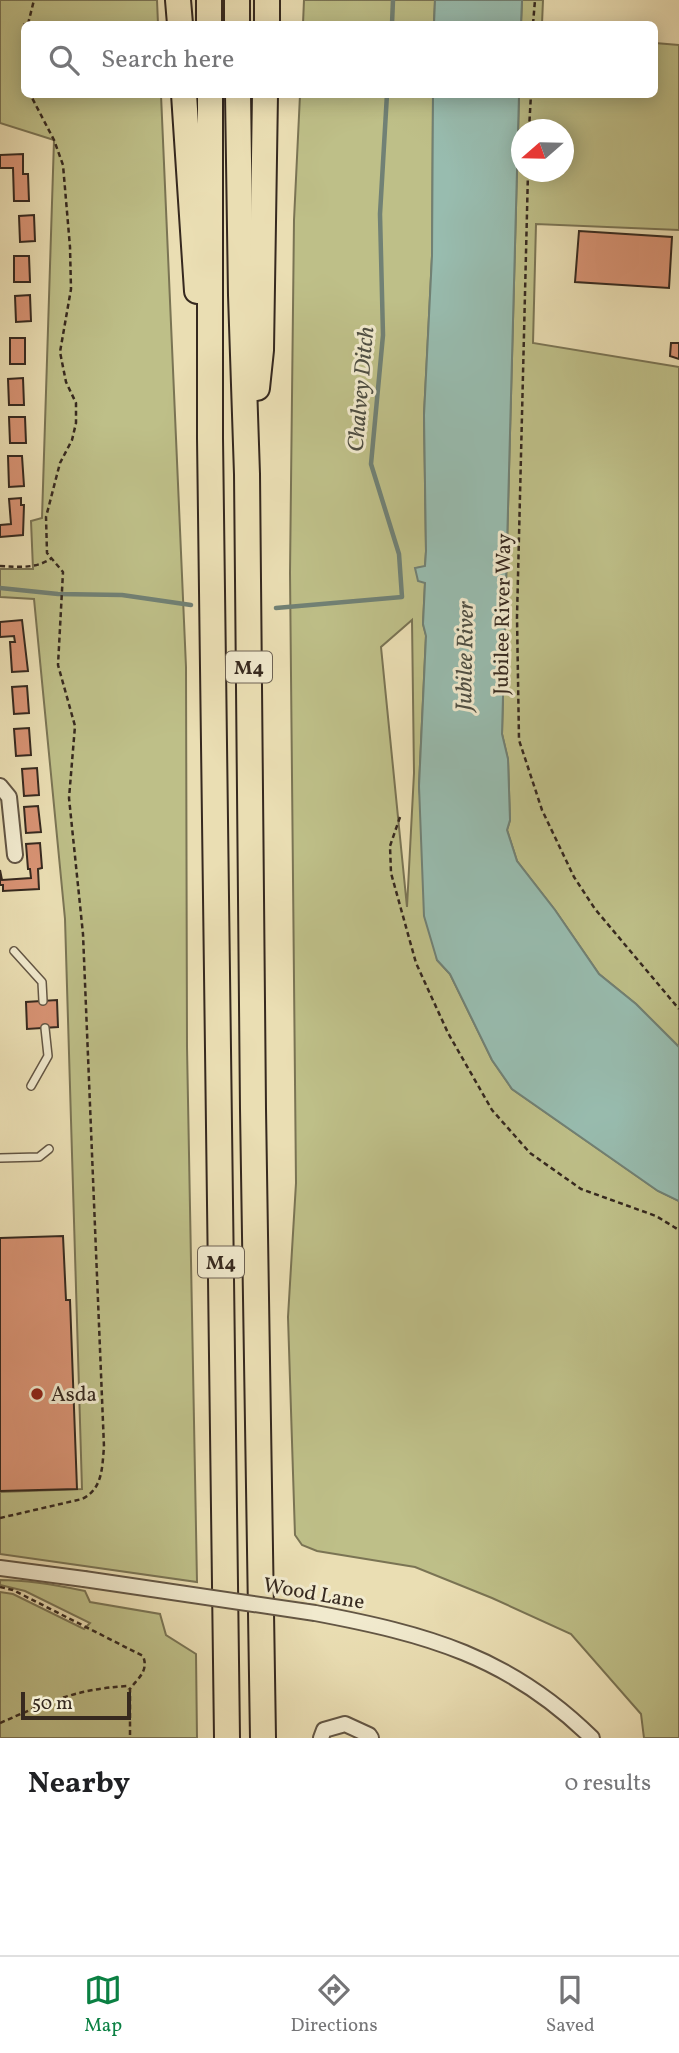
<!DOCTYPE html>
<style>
body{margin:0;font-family:Vollkorn,serif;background:#f2f2f2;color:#202124}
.compass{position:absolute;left:511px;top:119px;width:63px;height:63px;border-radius:50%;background:#fff;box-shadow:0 4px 18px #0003;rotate:250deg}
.scale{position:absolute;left:21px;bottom:18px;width:110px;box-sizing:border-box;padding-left:7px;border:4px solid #36291f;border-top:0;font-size:19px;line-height:24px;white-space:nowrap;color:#36291f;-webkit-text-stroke:5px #f1eace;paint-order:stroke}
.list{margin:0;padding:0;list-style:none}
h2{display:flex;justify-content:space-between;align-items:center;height:91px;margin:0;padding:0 28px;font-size:30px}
h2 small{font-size:23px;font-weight:400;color:#757577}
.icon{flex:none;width:38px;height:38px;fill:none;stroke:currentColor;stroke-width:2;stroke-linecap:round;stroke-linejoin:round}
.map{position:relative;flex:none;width:679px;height:1738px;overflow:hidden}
.search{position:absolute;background:#fff;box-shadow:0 4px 18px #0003;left:21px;right:21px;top:21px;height:77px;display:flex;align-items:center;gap:18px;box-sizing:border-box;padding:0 24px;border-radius:10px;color:#757577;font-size:26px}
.sheet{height:217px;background:#fff}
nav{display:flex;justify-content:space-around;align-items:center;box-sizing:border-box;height:98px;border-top:2px solid #e0e0e0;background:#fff;font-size:19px;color:#757577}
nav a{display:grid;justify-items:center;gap:4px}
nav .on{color:#0b8043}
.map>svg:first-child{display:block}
.green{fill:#bebf88;stroke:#7a7454;stroke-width:2;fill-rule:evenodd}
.water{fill:#98bcaf;stroke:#718175;stroke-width:2}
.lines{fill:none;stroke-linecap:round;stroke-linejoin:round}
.stream{stroke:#718175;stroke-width:4.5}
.building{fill:#d89374;stroke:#36291f;stroke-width:2}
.service-casing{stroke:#635644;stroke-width:10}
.minor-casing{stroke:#635644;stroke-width:18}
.motorway-casing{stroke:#36291f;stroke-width:28}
.path{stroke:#36291f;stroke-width:2.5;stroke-dasharray:5 3.5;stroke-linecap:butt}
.service{stroke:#f1eace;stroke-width:7}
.minor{stroke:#f1eace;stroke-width:14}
.motorway{stroke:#eadeb3;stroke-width:24}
.minor-bridge-casing{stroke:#635644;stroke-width:18;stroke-linecap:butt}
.minor-bridge{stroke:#f1eace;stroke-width:14}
.poi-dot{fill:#8f2418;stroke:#f1eace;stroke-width:2.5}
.labels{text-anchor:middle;stroke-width:6;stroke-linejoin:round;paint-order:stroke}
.shield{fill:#f1eace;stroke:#6e6354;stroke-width:2}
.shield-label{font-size:19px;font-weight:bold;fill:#36291f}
.street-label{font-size:21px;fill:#36291f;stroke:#f1eace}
.poi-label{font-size:21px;fill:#36291f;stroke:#f1eace;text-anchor:start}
.water-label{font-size:23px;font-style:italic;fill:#4e4e43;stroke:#f1eace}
</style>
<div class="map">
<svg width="679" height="1738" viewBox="0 0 679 1738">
<rect width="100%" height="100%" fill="#eadeb3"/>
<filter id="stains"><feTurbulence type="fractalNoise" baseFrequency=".00286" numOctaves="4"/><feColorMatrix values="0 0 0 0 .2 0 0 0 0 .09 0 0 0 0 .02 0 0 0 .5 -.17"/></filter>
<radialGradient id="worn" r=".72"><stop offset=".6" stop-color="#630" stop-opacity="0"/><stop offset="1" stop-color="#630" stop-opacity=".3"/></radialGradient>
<g class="green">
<path d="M0,0h157l1,24h-134v70l137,1 25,572 1,380 10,535 -197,-28v-62l82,-3 -17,-570 -31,-320 -34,-2v-28h33l-2,-48 11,-3 12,-378 -54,-17z"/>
<path d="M304,0h131l-1,24h-131z"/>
<path d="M522,0h21l-1,24h-21z"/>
<path d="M655,43l24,2v185l-143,-6 -3,119 146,24v680l-43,-43 -37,-30 -44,-64 -38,-49 -10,-31 3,-10 -2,-60 -6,-26 17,-639 135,-1zM522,130h42v42h-42z"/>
<path d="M300,95h133l-1,161 -8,159 2,136 -1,16 -9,1 9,15 -2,41 3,11 -7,151 18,174 13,14 42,86 20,29 146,102 21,10v537h-35l-3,-24 -70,-80 -79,-36 -77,-31 -98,-16 -15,-6 -7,-10 -7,-218 8,-134 -6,-610 4,-353zM412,620l2,153 -7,134 -26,-260z"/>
<path d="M0,1580c29,0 57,5 85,11l5,11 70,12 6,21 30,19 1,84h-197v-146l13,2 71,35 6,-6 -65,-32 -25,-6z"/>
</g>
<g class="water">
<path d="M435,0h87l-1,24h-87z"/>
<path d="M433,95h86l-17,639 6,25 2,61 -3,10 10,31 38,49 44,64 37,30 43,43v154l-21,-10 -146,-102 -20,-29 -42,-86 -13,-14 -13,-44 -5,-130 7,-150 -3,-12 2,-41 -7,-2 -3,-13 10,-2 1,-15 -2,-136 8,-159z"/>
</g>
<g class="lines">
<g class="stream">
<path d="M392,24l1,-24"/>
<path d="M0,588l58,6 64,1 69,10"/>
<path d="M276,608l126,-11 -3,-43 -28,-90 12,-129 -3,-121 7,-120"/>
</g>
</g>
<g class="building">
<path d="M23,154v20h5l1,27h-15l-1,-33h-13v-13z"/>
<path d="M34,215l1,26 -15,1 -1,-26z"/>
<path d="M579,231l93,6 -3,51 -94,-6z"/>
<path d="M14,256h15l1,26h-16z"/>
<path d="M30,295l1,26 -15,1 -1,-26z"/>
<rect x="10" y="338" width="15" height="26"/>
<path d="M671,343h8v16l-9,-3z"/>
<path d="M23,378l1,27h-15l-1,-26z"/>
<path d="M9,417h16l1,26h-16z"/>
<path d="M8,456h14l2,30 -15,1z"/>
<path d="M21,498v7h3l-1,30 -23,2v-12l11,-1 -2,-25z"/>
<path d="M22,620l6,51 -16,1 -2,-30h5l-1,-6 -14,1v-15z"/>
<path d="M27,686l2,27 -15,1 -2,-27z"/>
<path d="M29,728l2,27 -15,1 -2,-27z"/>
<path d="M37,768l2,27 -15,1 -2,-27z"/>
<path d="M38,806l3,26 -15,1 -2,-26z"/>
<path d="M40,843l2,25 -4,1 1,20 -36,2v-6h-3v-15l2,10 29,-2 -1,-9h-2l-2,-25z"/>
<path d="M57,1000l1,27 -31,2 -1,-27z"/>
<path d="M63,1236l3,64h4l7,189 -77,2v-253z"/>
</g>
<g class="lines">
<g class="service-casing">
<g id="service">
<path d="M14,951l28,31 1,19"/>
<path d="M31,1086l17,-30 -3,-28"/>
<path d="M0,1158l39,-1 10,-8"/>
</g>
</g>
<g class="minor-casing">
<g id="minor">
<path d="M0,786l9,11 6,58"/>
<path d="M0,1568l84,11"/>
<path d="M315,1613c111,21 194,43 277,125"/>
<path d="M321,1738l3,-8 21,-6 24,11 2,3"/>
</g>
</g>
<g class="motorway-casing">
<g id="motorway">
<path d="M178,0l2,24"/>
<path d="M209,0v24"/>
<path d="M237,0v24"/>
<path d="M267,24v-24"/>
<path d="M184,94l13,197"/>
<path d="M210,94v344l17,1300"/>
<path d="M238,94l3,201 6,179 6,635 10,629"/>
<path d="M257,388l4,-38 4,-256"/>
</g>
</g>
<g class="path">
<path d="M28,24l6,-24"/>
<path d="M533,24l2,-24"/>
<path d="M24,41l-1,8 1,30"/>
<path d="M529,130l2,-36"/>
<path d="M528,172l-11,445 2,123 23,70 32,67 21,32 84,100"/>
<path d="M0,566c19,1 36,3 52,-8"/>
<path d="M400,817l-10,29 1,27 25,90 32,70 44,77 38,43 51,36 75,27 23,14"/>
<path d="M0,1518l82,-19c21,-10 20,-32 22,-52l-21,-513 -14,-136 6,-72 -17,-61 5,-93 -16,-19 -1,-36 14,-54 12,-23 4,-17v-20l-10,-21 -6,-30 11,-63 -1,-42 -7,-82 -9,-25 -24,-46"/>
<path d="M0,1587l13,3 130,66c6,15 -5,22 -13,33v49"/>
<path d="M0,1723c46,-20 75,-34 127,-37l2,3"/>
</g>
<use href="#service" class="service"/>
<use href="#minor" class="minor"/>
<use href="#motorway" class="motorway"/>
<g class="minor-bridge-casing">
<path id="minor-bridge" d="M84,1579l231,34"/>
</g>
<use href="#minor-bridge" class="minor-bridge"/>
</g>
<circle class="poi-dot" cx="37" cy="1394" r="7"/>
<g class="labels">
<g class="shield">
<rect x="226" y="651.5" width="46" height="31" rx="5"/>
<rect x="198" y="1246.5" width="46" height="31" rx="5"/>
</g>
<g class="shield-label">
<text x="249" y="674">M4</text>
<text x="221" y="1269">M4</text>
</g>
<g class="street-label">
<text transform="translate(502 614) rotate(-89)" y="7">Jubilee River Way</text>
<text transform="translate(314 1593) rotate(10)" y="7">Wood Lane</text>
</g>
<g class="poi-label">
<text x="51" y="1401">Asda</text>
</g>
<g class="water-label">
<text transform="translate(360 389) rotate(-85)" y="8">Chalvey Ditch</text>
<text transform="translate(464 656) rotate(-89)" y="8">Jubilee River</text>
</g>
</g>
<rect width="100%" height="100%" filter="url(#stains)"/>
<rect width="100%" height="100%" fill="url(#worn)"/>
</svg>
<svg class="compass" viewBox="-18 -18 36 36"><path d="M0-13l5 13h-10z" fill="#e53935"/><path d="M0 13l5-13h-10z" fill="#757577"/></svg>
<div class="scale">50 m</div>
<div class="search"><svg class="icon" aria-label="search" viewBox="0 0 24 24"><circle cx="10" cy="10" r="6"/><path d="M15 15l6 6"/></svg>Search here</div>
</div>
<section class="sheet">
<h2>Nearby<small>0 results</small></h2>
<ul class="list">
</ul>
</section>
<nav>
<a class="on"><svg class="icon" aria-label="map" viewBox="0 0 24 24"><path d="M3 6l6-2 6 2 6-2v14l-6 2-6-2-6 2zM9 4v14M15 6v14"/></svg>Map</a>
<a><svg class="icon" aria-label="directions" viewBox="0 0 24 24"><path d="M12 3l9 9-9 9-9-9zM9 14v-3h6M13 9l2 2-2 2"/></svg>Directions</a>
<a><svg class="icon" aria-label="saved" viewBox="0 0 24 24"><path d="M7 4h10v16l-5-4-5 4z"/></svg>Saved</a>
</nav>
